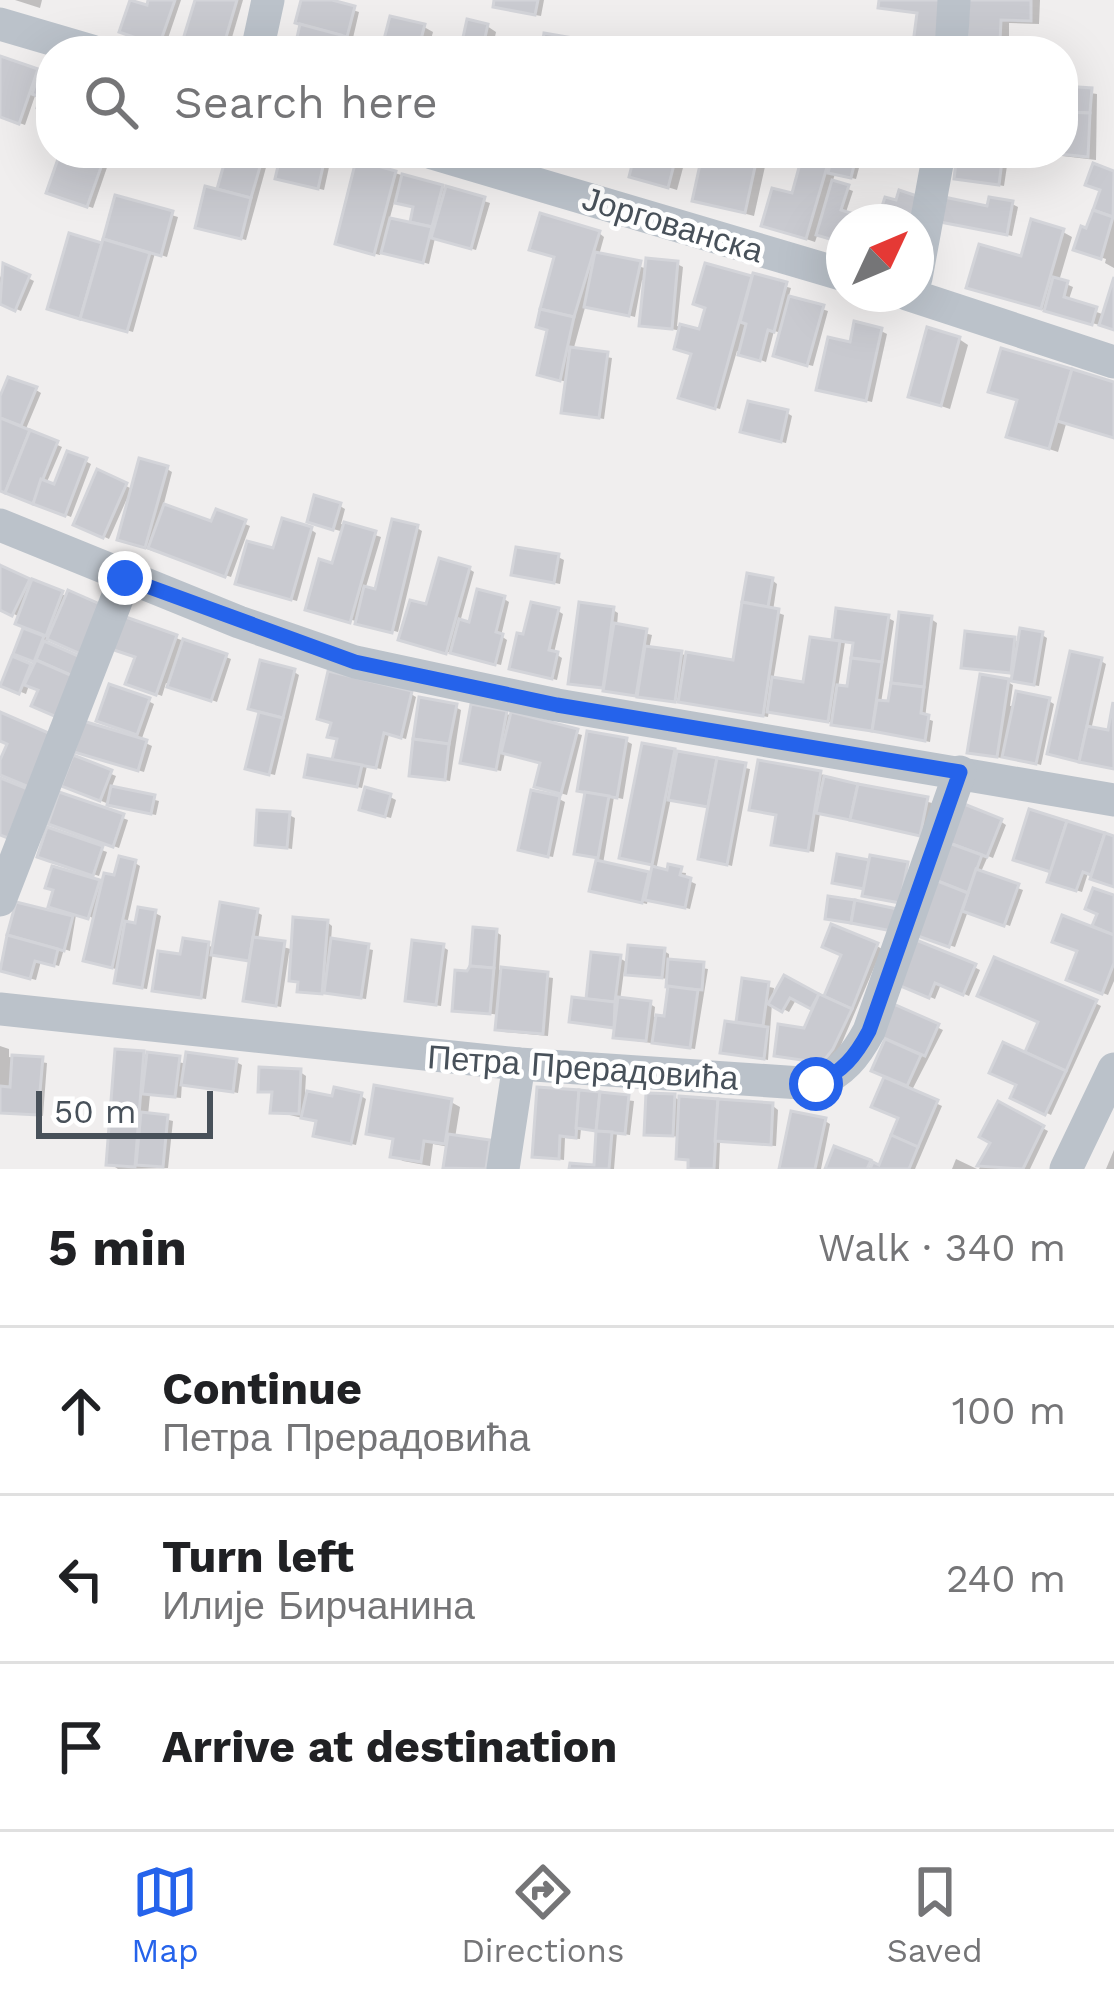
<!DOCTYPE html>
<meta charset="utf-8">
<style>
body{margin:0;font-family:"Work Sans",sans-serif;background:#f6f6f6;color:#202124}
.compass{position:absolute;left:826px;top:204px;width:108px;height:108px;border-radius:50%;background:#fff;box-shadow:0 12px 48px #0002;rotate:46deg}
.scale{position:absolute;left:36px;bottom:30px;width:177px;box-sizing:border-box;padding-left:12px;border:6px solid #48515a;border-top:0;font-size:33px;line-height:42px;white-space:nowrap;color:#48515a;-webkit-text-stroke:9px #fff;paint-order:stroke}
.stop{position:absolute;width:36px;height:36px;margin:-27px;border:9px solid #2563eb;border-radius:50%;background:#fff}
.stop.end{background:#2563eb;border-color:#fff;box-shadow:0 3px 12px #0008}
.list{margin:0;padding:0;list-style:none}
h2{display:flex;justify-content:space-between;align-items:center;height:156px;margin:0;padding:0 48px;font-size:51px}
h2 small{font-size:39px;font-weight:400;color:#757577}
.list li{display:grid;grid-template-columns:78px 1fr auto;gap:36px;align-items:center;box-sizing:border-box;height:168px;padding:0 48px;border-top:3px solid #e0e0e0}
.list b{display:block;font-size:45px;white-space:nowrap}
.list p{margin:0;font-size:39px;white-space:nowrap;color:#757577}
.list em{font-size:39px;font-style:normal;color:#757577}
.icon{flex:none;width:66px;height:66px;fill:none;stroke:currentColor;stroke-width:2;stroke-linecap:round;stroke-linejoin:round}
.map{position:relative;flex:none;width:1114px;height:1169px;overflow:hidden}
.search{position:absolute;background:#fff;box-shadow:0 12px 48px #0002;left:36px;right:36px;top:36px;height:132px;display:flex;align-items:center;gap:30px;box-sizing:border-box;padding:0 42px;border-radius:48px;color:#757577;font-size:45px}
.sheet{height:660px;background:#fff}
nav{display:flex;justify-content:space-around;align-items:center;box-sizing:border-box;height:168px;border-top:3px solid #e0e0e0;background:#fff;font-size:33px;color:#757577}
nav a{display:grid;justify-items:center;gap:6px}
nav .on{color:#2563eb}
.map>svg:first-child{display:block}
.shadow{fill:#0003;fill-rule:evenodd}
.building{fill:#c9cad0;stroke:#d3d4d9;stroke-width:3}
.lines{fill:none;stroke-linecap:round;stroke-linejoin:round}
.minor{stroke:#bbc2ca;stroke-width:33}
.route{stroke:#2563eb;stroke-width:15}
.labels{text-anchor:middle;stroke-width:9;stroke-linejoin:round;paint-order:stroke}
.street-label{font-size:33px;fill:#48515a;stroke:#fff}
</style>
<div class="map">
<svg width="1114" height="1169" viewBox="0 0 1114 1169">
<rect width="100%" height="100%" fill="#f0eeee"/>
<g class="shadow">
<path d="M15,0h27l-2,8z"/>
<path d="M152,0h29l-16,47 -37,-13z"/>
<path d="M198,0h45l-15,51h-27l-16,-6z"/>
<path d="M305,0h16l38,12 -6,26 -7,-2 -3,15h-46z"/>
<path d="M497,0h47l-3,16 -40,-7 -5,-4z"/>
<path d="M972,0h68l-1,24 -30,-1v23l-29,-1 -10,-5z"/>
<path d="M487,26l9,6 -4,19h-43l15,-5z"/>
<path d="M424,27l9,5 -5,19h-44z"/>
<path d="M0,59l42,16 9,-8v45l-8,-15 -7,-4 -11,32 -25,-9z"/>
<path d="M1063,89l34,5 -1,66 -59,-7h26z"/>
<path d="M63,153h49l-19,55 -38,-13z"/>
<path d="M196,153h74l-24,87 -42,-11 23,-65z"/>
<path d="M284,153h33l14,5 -7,32 -40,-10z"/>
<path d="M548,153h71l-3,15z"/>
<path d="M638,153h49l-10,37 -45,-14z"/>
<path d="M731,153h37l-14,63 -59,-16 33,-31z"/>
<path d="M836,153h27l-7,26 -21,-5 -3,9 21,8 -8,24 23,7h-24v20l-26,-9 -3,9 -50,-17 60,-56 6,4z"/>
<path d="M960,153l48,6 -4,27 -47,-8z"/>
<path d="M1095,167l19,7v94l-9,-5 1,-4 -24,-8 21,-61z"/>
<path d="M395,173l95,30 -14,47 -41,-12 -6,26 -48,-14 -1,5 -36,-9zM395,199l21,9 -4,18 -23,-5z"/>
<path d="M117,199l61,18 -11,40 -12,-4 -22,79 -77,-22 48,-63z"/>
<path d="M1012,204l6,3 -6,29 -69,-15z"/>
<path d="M1063,232l9,5 -13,44 14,6 -5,15 37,13 9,-28v42l-135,-37z"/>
<path d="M599,233l5,4 -5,18 49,14 29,-5 6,3 -6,59 24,7 7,-25 -1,-42 84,22 -3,11 40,12 -15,55 -32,-8 1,-25 -8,-2 -8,31 -29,-11 -17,58 -33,-9 7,-46 -12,-23 -39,-7 4,-43 -5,-1 -7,37 -49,-13 -13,47 39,7 -8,61 -40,-7 4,-30 -23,-5z"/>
<path d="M5,267l29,14 -13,30 -21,-9v-24z"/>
<path d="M881,331l6,3 -15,68 -47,-11 27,-46z"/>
<path d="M959,339l9,6 -18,64 -39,-13z"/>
<path d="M1114,385v53l-48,-14 -8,28 -48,-16 10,-35 -19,-6z"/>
<path d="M36,390l5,3 -16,38 37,16 -16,37 10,4 29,-27 6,3 -20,53 -71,-29v-83z"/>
<path d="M787,413l5,3 -6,27 -37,-9z"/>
<path d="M167,469l5,3 -9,35 50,18 4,-12 33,13 -19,51 -105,-35 6,-47 -3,-1 -20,45 -32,-15 49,-38 8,4z"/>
<path d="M340,506l5,3 -4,15 40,13 -16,53 12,3 40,-65 5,3 -24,101 -88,-23 24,-42 10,-35 -29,-8z"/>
<path d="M310,529l6,4 -19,68 -54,-15 32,-34z"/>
<path d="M558,557l6,3 -4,24 -46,-10z"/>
<path d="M0,568l68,29 -22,49 -5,44 -12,-5 -3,9 -22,-9 10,-25 24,6 1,-4 -22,-10 10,-25 -7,-10 -20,-10z"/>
<path d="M469,569l5,3 -14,50 11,3 33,-26 5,3 -8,34 6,4 -6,25 -94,-23 21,-34z"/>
<path d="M772,580l5,4 -4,27 11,4 -11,66 33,5 28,-42 54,-26 6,3 -13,82 9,2 41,-86 6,4 -12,95 8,3 -3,21 -161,-32 -1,7 -197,-35 42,-72 5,3 -1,13 35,9 -3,14 86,14zM845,642l11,2 -7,46 -11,-2z"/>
<path d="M558,611l5,3 -9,39 8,5 -5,22 -40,-10 8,-32z"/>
<path d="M1042,635l5,3 -8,48 -19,-3 -5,-3v-5l-51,-9 50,-26 7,4z"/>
<path d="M176,638l55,21 -14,43 -51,-19 -4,13 -28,-10z"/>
<path d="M1101,661l5,3 -15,66 19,3 4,-19v55l-59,-13z"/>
<path d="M294,672l5,3 -24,100 -21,-5 -6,-3 14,-55z"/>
<path d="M1008,682l5,3 -3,21 39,-5 5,3 -13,61 -39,-11v4l-26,-4z"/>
<path d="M411,694l5,3 -10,42 -17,-5 -8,35 -14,-3 -5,22 -49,-10z"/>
<path d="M148,701l6,3 -13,37 11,5 -8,26 -61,-19 45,-16 1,-4 -29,-13z"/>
<path d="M455,707l6,3 -11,71 -38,-7z"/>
<path d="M506,714l76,21 -15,60 -25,-7 1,-24 -38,-11 -4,18 -33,-7z"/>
<path d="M626,741l6,3 -9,55 -9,-2 -11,67 50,13 3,-11 -34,-9 22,-111 106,23 -18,97 -31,-8 10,-50 -40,-10 -15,72 30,3 -1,6 11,5 -6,25 -42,-11 -1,6 -55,-14 7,-32 -16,-3z"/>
<path d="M75,759l41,17 -5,13 48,12 -3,14 -40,-8 -46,-19z"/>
<path d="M820,774l112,29 -6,34 -106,-24 -6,39 -35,-6v-31l-27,-6z"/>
<path d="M61,795l67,25 -9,28 -62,-22z"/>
<path d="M390,797l6,3 -5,18 -23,-6z"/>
<path d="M559,799l6,3 -12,55 -26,-5z"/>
<path d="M1031,813l83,26v47l-26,-13 -6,19 -26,-8z"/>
<path d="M289,815l6,3 -3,31 -34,-6z"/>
<path d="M1000,821l6,4 -13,33 -5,-2 -8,18 43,16 -13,36 -42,-15 -13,36 -31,-10z"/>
<path d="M49,831l58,21 -8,24 -53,-18z"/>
<path d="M135,863l5,3 -13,58 11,2 17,-13 6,3 -14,73 -24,-4 -5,-3 2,-12 -28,-7 4,-43 -19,-11 -7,42 -6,-2 -5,17 -18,-5 -5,19 -30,-8 65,-56 -19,-10 47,-23 5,2z"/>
<path d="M1114,898v83l-6,14 -33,-13 25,-69z"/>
<path d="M256,912l6,3 -4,25 36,10 33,-28 5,4 -1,15 42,9 -7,49 -65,-9v-7l-9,-4 2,-25 -5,-1 -8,54 -34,-7 5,-38 -39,-10 -7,47 -46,-7 23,-35 25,-12 7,4z"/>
<path d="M496,932l5,3 -2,35 54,8 -5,58 -44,-4 -6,-3 2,-14 -45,-6 14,-35z"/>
<path d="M877,946l5,3 -44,103 -9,12 -52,-9 29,-24 9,-23 -18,-10 -8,14 -17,-9 -4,57 -44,-9 14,-26 6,-43 30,6 -2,14 13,-23 41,22 19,-46z"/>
<path d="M443,947l5,3 -7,56 -28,-4z"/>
<path d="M664,951l5,3v8l39,7 -13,80 -35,-5 -8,-5 -1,4 -29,-4 -5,-3v-7l-45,-9 48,-62 9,6zM624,971l10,5 36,3 -3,40 -13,-2 1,-10 -5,-3 -30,-3z"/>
<path d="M974,967l6,3 -11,26 -28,-12 -6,15 -28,-12z"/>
<path d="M1095,1003l6,3 -50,109 -38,-18 28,-76z"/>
<path d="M891,1006l52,24 -32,62 31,14 -27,63h-34l20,-51 -26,-13 13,-29 -13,-7 14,-31z"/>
<path d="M0,1046l9,3v8l38,6 -4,53 -43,-4z"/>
<path d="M143,1054l44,10 49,-2 6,3 -4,28 -56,-11 -1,16 -31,-3 -2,20 25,6 -5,47 -50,1 -9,-6z"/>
<path d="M300,1072l6,4 -1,17 30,7 26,-4 5,3 -10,46 -34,-8 -3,-15 -46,-11 2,-17 -14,-4z"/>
<path d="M539,1090l95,11 -4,34 -13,-2 -3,36h-42l25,-1 2,-37 -18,-2 -1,10 -15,-1 -1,22 -29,-4z"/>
<path d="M674,1097l8,5 91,4 5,4 -2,36 -56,-4 -1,27h-28v-8l-12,-4 1,-20 -33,-4z"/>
<path d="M451,1102l9,5 -5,31 40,8 -3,23h-40l-6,-3 3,-19 -16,-3 -3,22 -27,-5 -9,-5 2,-15 -26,-9z"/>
<path d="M999,1105l49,26 -18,38h-51l14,-27z"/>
<path d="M825,1121l5,3 -9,45h-39z"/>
<path d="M1114,1150v19h-8z"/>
<path d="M956,1159l21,10h-25z"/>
</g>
<g class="building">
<path d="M130,0l17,5 1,-5h27l-16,46 -40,-14z"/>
<path d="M195,0h42l-15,51 -41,-5z"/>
<path d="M301,0h31l23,6 -8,31 -52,-14z"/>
<path d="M494,0h44l-3,15 -42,-8z"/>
<path d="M879,0h67l-6,51h-28l5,-38 -39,-5z"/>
<path d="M968,0h63v21l-30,-1 -1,22 -33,-1z"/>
<path d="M390,16l35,8 -7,27h-37z"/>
<path d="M467,19l21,5 -6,27h-36l2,-12 14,3z"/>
<path d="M300,24l41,11 -4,16h-43z"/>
<path d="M544,33l29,5 -2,13h-30z"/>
<path d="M0,56l38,13 -19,55 -19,-7z"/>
<path d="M43,62l8,2v49l-14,-5 3,-11 -8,-3z"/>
<path d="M1063,86l29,2 -2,25 -27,-1z"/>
<path d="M1063,112l27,1 -2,44 -38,-4h13z"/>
<path d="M60,153h46l-19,54 -41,-14z"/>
<path d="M264,153l-13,45 -34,-9 7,-25 -33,-10z"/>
<path d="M281,153h45l-8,36 -43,-10z"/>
<path d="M545,153h65l-3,12z"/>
<path d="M635,153h42l-9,35 -39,-11z"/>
<path d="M728,153h30l-13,60 -53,-12 9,-41 24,5z"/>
<path d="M833,153h24l-6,25 -23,-5z"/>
<path d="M957,153h46l-4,32 -45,-6z"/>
<path d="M356,160l40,11 -22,84 -39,-11z"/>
<path d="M801,160l26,7 -21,72 -45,-13 11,-38 20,5z"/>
<path d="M1093,163l21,8 -1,46 -20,-7 7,-20 -15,-5z"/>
<path d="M402,174l41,11 -11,42 -22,-5 3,-15 -18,-4z"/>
<path d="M832,180l17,5 -8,25 26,8 -1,4h-22v21l-28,-8z"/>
<path d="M205,186l46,12 -10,41 -46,-11z"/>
<path d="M446,186l39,11 -14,52 -40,-11z"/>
<path d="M899,190l24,8 -7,24h-39l8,-25 11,3z"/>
<path d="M115,195l58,16 -12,45 -58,-17z"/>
<path d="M944,197l43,9 2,-9 24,4 -6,34 -67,-13z"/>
<path d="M1093,210l20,7 -12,42 -28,-9 8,-24 5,2z"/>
<path d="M540,213l60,18 -26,86 -34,-8 14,-52 -25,-7z"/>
<path d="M390,218l42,9 -9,36 -42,-10z"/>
<path d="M1031,219l33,10 -23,80 -75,-21 13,-44 42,12z"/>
<path d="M69,233l33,10 -22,76 -33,-10z"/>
<path d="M103,239l47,14 -23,79 -47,-13z"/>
<path d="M595,252l46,9 -12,55 -45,-9z"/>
<path d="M646,258l32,3 -6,68 -33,-3z"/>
<path d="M3,263l27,12 -15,36 -15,-7z"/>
<path d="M705,263l47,13 -37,133 -37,-11 13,-44 -17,-5 6,-25 19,5 6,-21 -12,-4z"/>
<path d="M753,273l34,9 -13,50 -6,-2 -8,31 -22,-6 8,-31 -6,-2z"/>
<path d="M1053,277l15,4 -4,16 33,10 -5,18 -48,-14z"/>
<path d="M1114,277v53l-15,-5z"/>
<path d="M789,296l35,9 -17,61 -34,-10z"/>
<path d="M540,309l34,8 -14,64 -23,-6 10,-45 -11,-3z"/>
<path d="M854,321l28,7 -16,73 -50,-11 12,-53 22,5z"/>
<path d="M927,327l33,10 -19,69 -33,-9z"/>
<path d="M570,347l38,5 -9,66 -38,-5z"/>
<path d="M1001,348l71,21 -23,80 -43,-12 11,-37 -29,-8z"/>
<path d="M1072,369l42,13v56l-57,-17z"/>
<path d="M8,377l29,10 -16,39 -21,-8v-22z"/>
<path d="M748,401l40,9 -7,32 -41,-10z"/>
<path d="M0,418l30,12 -25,63 -5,-2z"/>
<path d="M30,430l28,11 -25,63 -28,-11z"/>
<path d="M67,451l20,7 -22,58 -32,-12 8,-25 13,5z"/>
<path d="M139,458l29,8 -23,82 -28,-8z"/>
<path d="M97,469l30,14 -24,55 -30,-13z"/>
<path d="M314,495l27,8 -8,27 -26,-8z"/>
<path d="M164,504l47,17 5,-12 30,11 -21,57 -77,-29z"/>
<path d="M282,518l30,9 -21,73 -56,-16 12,-43 26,7z"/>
<path d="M392,519l26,6 -26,108 -37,-9 9,-38 11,3z"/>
<path d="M344,522l32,9 -26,92 -45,-13 14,-51 13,4z"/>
<path d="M516,547l43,7 -5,29 -43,-8z"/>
<path d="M439,558l31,9 -24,87 -48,-14 12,-40 16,4z"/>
<path d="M0,565l30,14 -18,37 -12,-6z"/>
<path d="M747,573l26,5 -5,29 -26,-5z"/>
<path d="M32,579l31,12 -17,45 -31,-12z"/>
<path d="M477,589l28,7 -9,36 7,2 -8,31 -45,-12 9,-34 10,3z"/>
<path d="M68,590l34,15 -21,49 -34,-15z"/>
<path d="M531,602l28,6 -10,42 9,2 -6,27 -43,-10 8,-36 6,1z"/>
<path d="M579,602l35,5 -11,81 -35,-4z"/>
<path d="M742,602l37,7 -16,107 -85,-14 8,-50 47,8z"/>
<path d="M836,608l53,7 -7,47 -31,-4 2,-15 -21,-3z"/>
<path d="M899,612l33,4 -8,71 -33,-4z"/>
<path d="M120,615l57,20 -21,60 -31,-11 10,-27 -27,-9z"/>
<path d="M614,623l33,6 -11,67 -33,-5z"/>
<path d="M23,628l21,8 -10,26 -21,-8z"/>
<path d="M1020,628l23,4 -9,53 -23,-4z"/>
<path d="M965,631l50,6 -4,36 -50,-5z"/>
<path d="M810,637l30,4 -12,81 -61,-10 5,-35 31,5z"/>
<path d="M183,639l44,15 -16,47 -44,-14z"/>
<path d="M44,641l39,17 -8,19 -39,-17z"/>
<path d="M645,646l37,5 -7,51 -38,-5z"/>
<path d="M1070,651l32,7 -23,104 -32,-8z"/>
<path d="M12,656l19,8 -12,30 -19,-8z"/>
<path d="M851,658l31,4 -10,69 -41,-6 6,-40 10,1z"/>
<path d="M36,660l39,17 -16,41 -28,-12 7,-16 -14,-5z"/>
<path d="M260,660l35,9 -12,49 -35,-9z"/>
<path d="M328,671l84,20 -11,47 -17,-5 -8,35 -44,-8 5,-21 -10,-2 4,-14 -14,-4z"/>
<path d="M980,674l29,5 -12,78 -30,-4z"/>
<path d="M891,683l33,4 -3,26 8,2 -4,26 -53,-10 5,-31 11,1z"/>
<path d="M109,684l41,14 -13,37 -41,-14z"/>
<path d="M1016,691l34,7 -14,66 -34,-7z"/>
<path d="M419,697l38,7 -8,40 -36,-5z"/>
<path d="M1113,702l1,67 -35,-7 8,-36 21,4z"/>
<path d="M471,704l36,7 -11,59 -36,-7z"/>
<path d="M0,712l51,22 -22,53 -29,-12v-15l7,-16 -7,-3z"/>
<path d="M259,712l24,6 -14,57 -24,-6z"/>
<path d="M511,712l67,17 -17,65 -27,-7 6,-24 -39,-10z"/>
<path d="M83,721l64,19 -9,31 -64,-19z"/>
<path d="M587,731l40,7 -10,60 -40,-7z"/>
<path d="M413,739l36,5 -4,36 -36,-4z"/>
<path d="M642,743l33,6 -23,116 -33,-7z"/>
<path d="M677,751l40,7 -9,49 -40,-7z"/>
<path d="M73,755l39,15 -12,31 -39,-15z"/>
<path d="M308,755l54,10 -5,22 -53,-10z"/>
<path d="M717,758l29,5 -19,102 -29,-6z"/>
<path d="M758,760l63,11 -13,80 -37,-6 5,-30 -27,-5z"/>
<path d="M824,776l34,8 -8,36 -34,-7z"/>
<path d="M0,778l28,11 -20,49 -8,-3z"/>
<path d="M858,784l70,13 -8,39 -70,-16z"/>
<path d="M111,786l44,9 -4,19 -44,-9z"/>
<path d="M365,787l26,7 -6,23 -26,-7z"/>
<path d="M531,790l29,6 -12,61 -30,-7z"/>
<path d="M59,792l65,22 -11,33 -65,-23z"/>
<path d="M585,792l24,4 -11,62 -24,-4z"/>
<path d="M964,804l38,15 -15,38 -38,-14z"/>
<path d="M1029,809l38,12 -16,51 -38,-12z"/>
<path d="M257,810l33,2 -3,36 -32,-3z"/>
<path d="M1067,821l38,12 -14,42 -8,-3 -7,19 -29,-9z"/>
<path d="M47,827l56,19 -10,30 -56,-19z"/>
<path d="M1105,833l9,3v51l-24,-8z"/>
<path d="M949,843l33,12 -14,38 -33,-13z"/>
<path d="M837,854l32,6 -5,29 -32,-6z"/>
<path d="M870,855l38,7 -8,41 -38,-7z"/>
<path d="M119,856l17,4 -24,108 -29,-7 21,-88 10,2z"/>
<path d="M596,860l53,12 -7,31 -53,-12z"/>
<path d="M668,864l14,3 -2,8 11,3 -6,30 -40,-8 7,-34 15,4z"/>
<path d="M52,866l48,14 -12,39 -40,-12 5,-17 -8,-2z"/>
<path d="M976,869l43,15 -15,42 -42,-15z"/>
<path d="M935,880l33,13 -19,54 -34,-12z"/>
<path d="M1093,888l21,7v40l-22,-9 5,-12 -12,-5z"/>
<path d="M828,896l27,4 -4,23 -26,-4z"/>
<path d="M855,900l42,9 -5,22 -41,-8z"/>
<path d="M16,902l57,14 -9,35 -57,-16z"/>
<path d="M220,902l38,7 -9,52 -38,-6z"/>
<path d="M138,907l18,3 -14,78 -28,-5 11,-62 10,2z"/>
<path d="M1062,915l52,20v28l-12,31 -36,-14 11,-29 -25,-9z"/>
<path d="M293,917l35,3 -6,74 -25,-2 1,-10 -9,-1z"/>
<path d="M831,924l47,19 -26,66 -28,-13 17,-41 -19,-8z"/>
<path d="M473,927l24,2 -3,39 -24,-2z"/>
<path d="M7,935l51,14 -4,17 -19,-5 -5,18 -30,-8z"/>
<path d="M253,937l32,4 -9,65 -33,-5z"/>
<path d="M183,938l26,4 -8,56 -49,-7 6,-40 22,3z"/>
<path d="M331,938l38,6 -8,54 -37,-5z"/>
<path d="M412,940l32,4 -8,61 -31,-4z"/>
<path d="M916,940l60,24 -13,31 -28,-12 -6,15 -31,-13z"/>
<path d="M628,945l37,3 -3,30 -37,-3z"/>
<path d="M591,952l30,3 -6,47 -29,-3z"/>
<path d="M994,957l103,43 -31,71 -41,-19 13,-30 -61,-26z"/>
<path d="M668,959l36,3 -2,28 -36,-3z"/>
<path d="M470,966l24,2 -4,46 -38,-3 3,-41 12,1z"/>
<path d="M501,967l47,5 -5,62 -48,-4z"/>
<path d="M784,975l35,19 -8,15 -21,-11 -8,14 -14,-8z"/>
<path d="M742,978l27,4 -6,44 -27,-4z"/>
<path d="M668,986l30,4 -8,58 -38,-5 4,-28 8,1z"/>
<path d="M819,994l33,15 -19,40 -11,14 -48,-7 4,-32 26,4z"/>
<path d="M572,997l43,5 -1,26 -45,-6z"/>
<path d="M618,997l33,4 -5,40 -33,-3z"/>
<path d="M889,1002l50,22 -14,32 -50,-22z"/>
<path d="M725,1021l43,6 -4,32 -44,-6z"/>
<path d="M885,1039l36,16 -14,31 -36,-15z"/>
<path d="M1003,1042l63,29 -21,44 -35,-17 6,-13 -27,-12z"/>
<path d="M115,1049l29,2 -9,116 -29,-2z"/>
<path d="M147,1052l33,4 -5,41 -33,-3z"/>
<path d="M186,1052l51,7 -4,33 -52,-7z"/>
<path d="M12,1055l31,2 -5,58 -38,-2v-27l10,1z"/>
<path d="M259,1067l42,2 -2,45 -29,-1 2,-21h-14z"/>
<path d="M884,1077l54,23 -20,47 -27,-12 7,-17 -27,-11z"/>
<path d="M374,1085l78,14 -7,45 -21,-3 -3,21 -31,-5 3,-18 -27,-5z"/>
<path d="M334,1087l28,6 -11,51 -38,-8 3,-15 -15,-3 6,-27 25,5z"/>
<path d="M537,1087l42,3 -3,48 -16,-2 -1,23 -27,-2z"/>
<path d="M579,1090l21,2 -4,39 -20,-3z"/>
<path d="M600,1092l29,3 -4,39 -29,-3z"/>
<path d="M646,1093l29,1 -2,42 -29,-1z"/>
<path d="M679,1096l39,3 -4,70h-26v-9l-12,-1z"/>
<path d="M718,1099l55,4 -2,42 -56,-4z"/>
<path d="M998,1101l46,25 -21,43 -46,-3 13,-23 -11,-6z"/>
<path d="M791,1111l35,7 -11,51h-36z"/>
<path d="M141,1112l27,3 -5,52 -27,-2z"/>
<path d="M596,1131l16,1 -3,37h-40l1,-6 24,2z"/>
<path d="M448,1134l42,6 -4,29 -43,-1z"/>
<path d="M891,1135l27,12 -9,22h-39l3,-7 6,3z"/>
<path d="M834,1146l37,14 -4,9h-42z"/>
</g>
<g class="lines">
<g class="minor">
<path d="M0,24l92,27"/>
<path d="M257,51l11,-51"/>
<path d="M951,51l3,-51"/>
<path d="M432,153l412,122"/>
<path d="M916,278l23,-125"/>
<path d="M907,294l207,68"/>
<path d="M0,525l239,97 116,40 202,43 557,95"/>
<path d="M0,900l125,-322"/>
<path d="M0,1009l519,55 297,20c27,-13 39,-27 53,-53l91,-259"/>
<path d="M503,1169l16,-105"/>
<path d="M1066,1169l48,-100"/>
</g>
</g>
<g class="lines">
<path class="route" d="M125,578l230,84 202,43 403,67 -91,259c-14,26 -26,40 -53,53"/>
</g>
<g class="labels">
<g class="street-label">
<text transform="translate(673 224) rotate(17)" y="12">Јоргованска</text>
<text transform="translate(583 1067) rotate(4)" y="12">Петра Прерадовића</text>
</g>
</g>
</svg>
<svg class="compass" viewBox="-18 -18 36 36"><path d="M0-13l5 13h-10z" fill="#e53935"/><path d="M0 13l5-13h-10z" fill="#757577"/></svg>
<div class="scale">50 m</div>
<div class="stop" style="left:816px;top:1084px"></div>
<div class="stop end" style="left:125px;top:578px"></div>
<div class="search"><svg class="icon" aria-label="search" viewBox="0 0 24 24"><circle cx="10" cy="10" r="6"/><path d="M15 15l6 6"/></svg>Search here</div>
</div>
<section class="sheet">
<h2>5 min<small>Walk · 340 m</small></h2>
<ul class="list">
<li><svg class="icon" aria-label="ahead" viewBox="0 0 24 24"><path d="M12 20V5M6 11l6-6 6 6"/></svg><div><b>Continue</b><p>Петра Прерадовића</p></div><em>100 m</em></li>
<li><svg class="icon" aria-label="left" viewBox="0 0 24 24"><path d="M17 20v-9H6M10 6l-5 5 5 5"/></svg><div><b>Turn left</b><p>Илије Бирчанина</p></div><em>240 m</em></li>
<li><svg class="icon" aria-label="arrive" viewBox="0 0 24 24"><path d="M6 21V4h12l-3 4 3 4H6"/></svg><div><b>Arrive at destination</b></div></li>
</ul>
</section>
<nav>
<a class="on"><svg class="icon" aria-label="map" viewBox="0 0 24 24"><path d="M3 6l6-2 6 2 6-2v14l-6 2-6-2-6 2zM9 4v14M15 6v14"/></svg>Map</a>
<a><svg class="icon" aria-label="directions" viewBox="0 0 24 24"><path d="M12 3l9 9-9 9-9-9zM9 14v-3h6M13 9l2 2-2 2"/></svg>Directions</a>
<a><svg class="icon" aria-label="saved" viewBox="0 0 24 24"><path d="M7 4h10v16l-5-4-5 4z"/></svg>Saved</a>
</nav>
